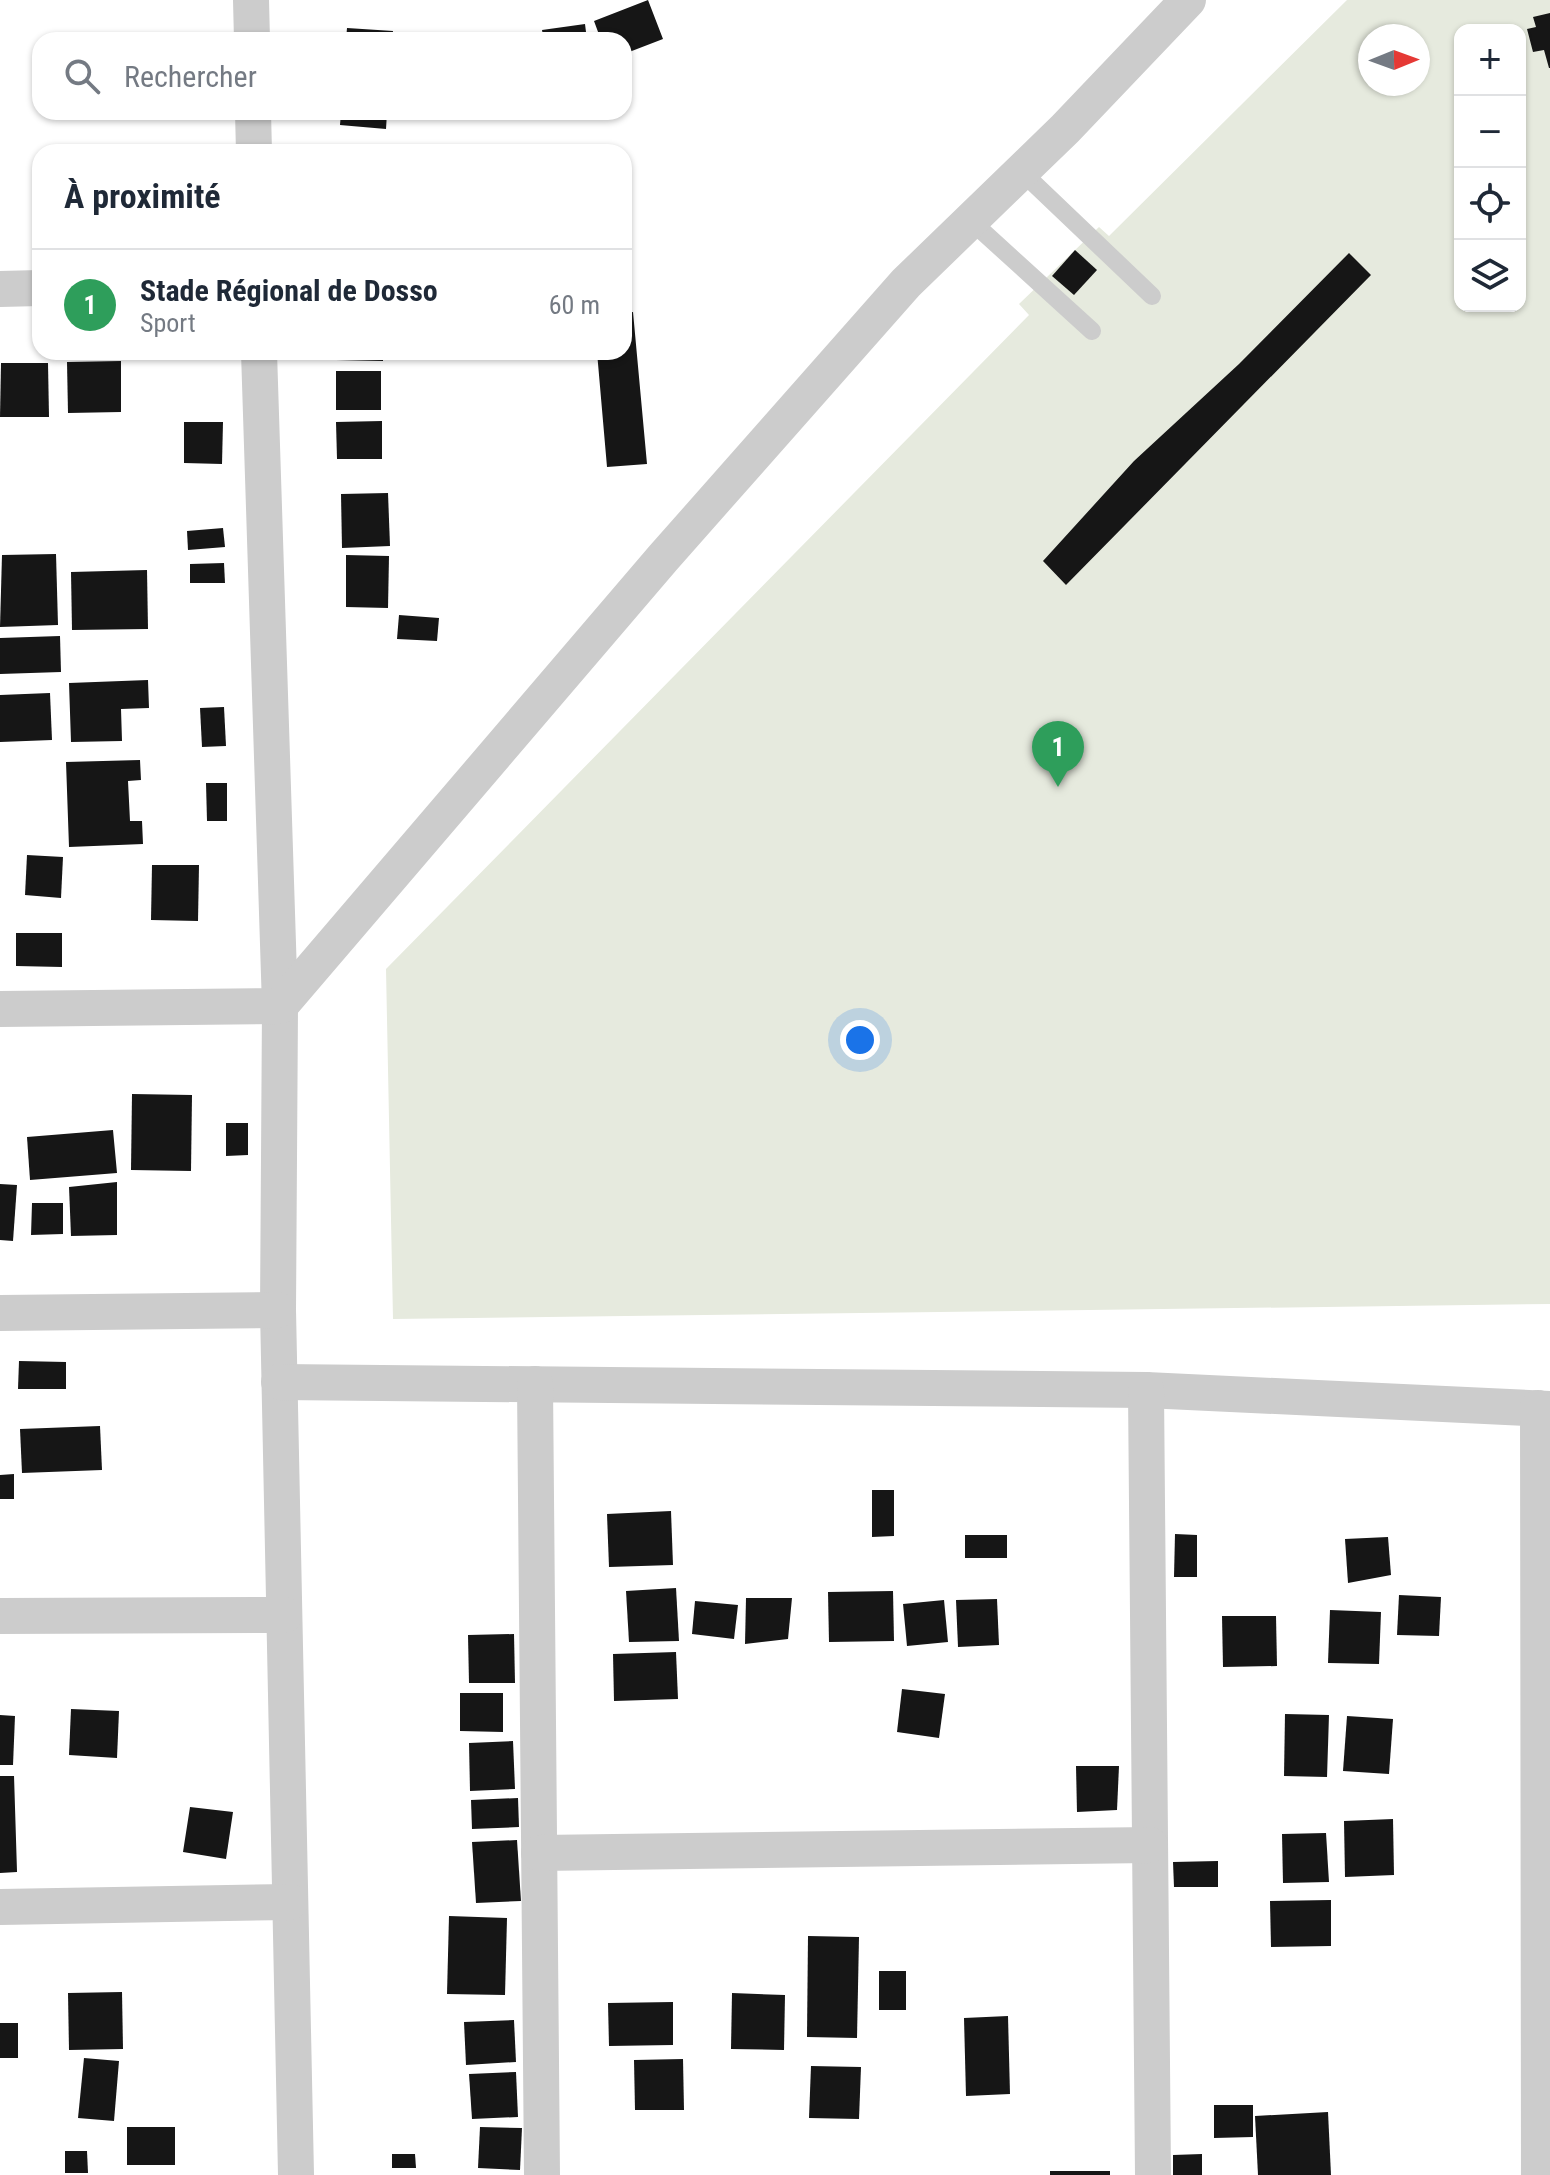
<!DOCTYPE html>
<html lang="fr">
<meta charset="utf-8">
<style>
body{margin:0;font-family:"Roboto Condensed",sans-serif;background:#f2f2f3;color:#1f2937}
.controls{position:absolute;right:24px;top:24px;display:grid;overflow:hidden;border-radius:16px;box-shadow:0 2px 6px #0004}
.controls button{width:72px;height:72px;display:grid;place-items:center;padding:0;border:0;border-bottom:2px solid #e0e1e3;background:#fff;color:#1f2937;font:40px sans-serif}
.compass{position:absolute;left:1358px;top:24px;width:72px;height:72px;border-radius:50%;background:#fff;box-shadow:0 2px 6px #0004;rotate:89deg}
.you{position:absolute;left:860px;top:1040px;width:28px;height:28px;margin:-20px;border:6px solid #fff;border-radius:50%;background:#1a73e8;box-shadow:0 0 0 12px #1a73e833}
.badge{display:grid;place-items:center;width:52px;height:52px;border-radius:50%;background:#0f766e;color:#fff;font-size:26px;font-weight:700}
.pin{position:absolute;translate:-50% -66px;filter:drop-shadow(0 2px 4px #0008)}
.pin::after{content:'';position:absolute;top:42px;width:28px;height:24px;background:inherit;clip-path:polygon(0 0,100% 0,50% 100%)}
.list{margin:0;padding:0;list-style:none}
h2{display:flex;justify-content:space-between;align-items:center;height:104px;margin:0;padding:0 32px;font-size:34px}
h2 small{font-size:26px;font-weight:400;color:#747a83}
.list li{display:grid;grid-template-columns:52px 1fr auto;gap:24px;align-items:center;box-sizing:border-box;height:112px;padding:0 32px;border-top:2px solid #e0e1e3}
.list b{display:block;font-size:30px;white-space:nowrap}
.list p{margin:0;font-size:26px;white-space:nowrap;color:#747a83}
.list em{font-size:26px;font-style:normal;color:#747a83}
.icon{flex:none;width:44px;height:44px;fill:none;stroke:currentColor;stroke-width:2;stroke-linecap:round;stroke-linejoin:round}
.map{position:relative;flex:none;width:1550px;height:2175px;overflow:hidden}
.search{position:absolute;background:#fff;box-shadow:0 2px 6px #0004;left:32px;top:32px;width:600px;height:88px;display:flex;align-items:center;gap:20px;box-sizing:border-box;padding:0 28px;border-radius:24px;color:#747a83;font-size:30px}
.panel{position:absolute;background:#fff;box-shadow:0 2px 6px #0004;left:32px;top:144px;width:600px;height:216px;border-radius:24px}
.map>svg:first-child{display:block}
.green{fill:#e6eade;fill-rule:evenodd}
.building{fill:#161616}
.lines{fill:none;stroke-linecap:round;stroke-linejoin:round}
.service{stroke:#ccc;stroke-width:18}
.minor{stroke:#ccc;stroke-width:36}
</style>
<div class="map">
<svg width="1550" height="2175" viewBox="0 0 1550 2175">
<rect width="100%" height="100%" fill="#fff"/>
<path class="green" d="M1347,0h203v1304l-1157,15 -7,-350 643,-654 -10,-11 80,-77 10,9zM1460,30h60v276h-60zM1370,36h48v48h-48z"/>
<g class="building">
<path d="M648,0l15,39 -39,15v-14h-23l-7,-19z"/>
<path d="M1550,13v55h-1l-5,-18 -11,2 -6,-23 9,-2 -3,-10z"/>
<path d="M585,24l2,16h-43l-2,-10z"/>
<path d="M347,28l46,3 -1,9h-46z"/>
<path d="M341,112h46l-1,17 -46,-4z"/>
<path d="M1075,250l22,20 -23,25 -22,-19z"/>
<path d="M1349,253l22,22 -305,310 -23,-24 91,-100 105,-97z"/>
<path d="M633,312l14,152 -40,3 -10,-115h27v-39z"/>
<path d="M336,352h47v9l-47,-1z"/>
<path d="M121,361v51l-53,1 -1,-51z"/>
<path d="M1,363h47l1,54h-49z"/>
<rect x="336" y="371" width="45" height="39"/>
<path d="M382,421v38h-45l-1,-37z"/>
<path d="M184,422h39l-1,42 -38,-1z"/>
<path d="M388,493l2,53 -48,2 -1,-54z"/>
<path d="M223,528l2,19 -37,3 -1,-19z"/>
<path d="M56,554l2,71 -58,2 2,-72z"/>
<path d="M346,555l43,1 -1,52 -42,-1z"/>
<path d="M224,563l1,20h-35v-19z"/>
<path d="M147,570l1,59 -76,1 -1,-58z"/>
<path d="M399,615l40,3 -2,23 -40,-2z"/>
<path d="M60,636l1,36 -61,2v-36z"/>
<path d="M148,680l1,28 -28,1 1,32 -51,1 -2,-59z"/>
<path d="M50,693l2,47 -52,2v-47z"/>
<path d="M224,707l2,39 -24,1 -2,-39z"/>
<path d="M140,760l1,20 -13,1 2,40h12l1,23 -74,3 -3,-85z"/>
<path d="M206,783h21v38h-20z"/>
<path d="M27,855l36,2 -2,41 -36,-3z"/>
<path d="M152,865h47l-1,56 -47,-1z"/>
<path d="M16,933h46v34l-46,-1z"/>
<path d="M132,1094l60,1 -1,76 -60,-1z"/>
<path d="M226,1123h22v32l-22,1z"/>
<path d="M113,1130l4,43 -87,7 -3,-43z"/>
<path d="M117,1182v53l-46,1 -2,-49z"/>
<path d="M0,1184l17,1 -4,56 -13,-1z"/>
<path d="M32,1203h31v31l-32,1z"/>
<path d="M19,1361l47,1v27h-48z"/>
<path d="M100,1426l2,44 -80,3 -2,-44z"/>
<path d="M14,1474v25h-14v-24z"/>
<path d="M872,1490h22v46l-22,1z"/>
<path d="M671,1511l2,54 -64,2 -2,-53z"/>
<path d="M1175,1534l22,1v42h-23z"/>
<rect x="965" y="1535" width="42" height="23"/>
<path d="M1388,1537l3,38 -43,8 -3,-44z"/>
<path d="M676,1588l3,53 -50,1 -3,-51z"/>
<path d="M893,1591l1,50 -65,1 -1,-50z"/>
<path d="M1399,1595l42,2 -2,39 -42,-1z"/>
<path d="M746,1598h46l-4,41 -43,5z"/>
<path d="M997,1599l2,46 -41,2 -2,-47z"/>
<path d="M944,1600l4,42 -41,4 -4,-42z"/>
<path d="M695,1601l43,4 -4,34 -42,-5z"/>
<path d="M1330,1610l51,2 -2,52 -51,-1z"/>
<path d="M1222,1616h54l1,50 -54,1z"/>
<path d="M514,1634l1,49h-46l-1,-48z"/>
<path d="M676,1652l2,47 -64,2 -1,-47z"/>
<path d="M902,1689l43,5 -6,44 -42,-6z"/>
<path d="M460,1693h43v39l-43,-1z"/>
<path d="M71,1709l48,2 -2,47 -48,-3z"/>
<path d="M1285,1714l44,1 -2,62 -43,-1z"/>
<path d="M0,1715l15,1 -2,49h-13z"/>
<path d="M1347,1716l46,3 -4,55 -46,-3z"/>
<path d="M513,1741l2,48 -45,2 -1,-48z"/>
<path d="M1076,1766h43l-2,44 -40,2z"/>
<path d="M0,1776h14l3,96 -17,1z"/>
<path d="M518,1798l1,29 -47,2 -1,-29z"/>
<path d="M190,1807l43,5 -7,47 -43,-7z"/>
<path d="M1393,1819l1,56 -49,2 -1,-56z"/>
<path d="M1326,1833l3,49 -46,1 -1,-49z"/>
<path d="M517,1840l4,61 -45,2 -4,-61z"/>
<path d="M1218,1861v26h-44l-1,-25z"/>
<path d="M1331,1900v46l-60,1 -1,-46z"/>
<path d="M449,1916l58,2 -2,77 -58,-1z"/>
<path d="M808,1936l51,1 -2,101 -50,-1z"/>
<rect x="879" y="1971" width="27" height="39"/>
<path d="M122,1992l1,57 -54,1 -1,-57z"/>
<path d="M732,1993l53,2 -1,55 -53,-1z"/>
<path d="M673,2002v43l-64,1 -1,-43z"/>
<path d="M1008,2016l2,78 -44,2 -2,-78z"/>
<path d="M514,2020l2,42 -50,3 -2,-43z"/>
<rect x="0" y="2023" width="18" height="35"/>
<path d="M84,2058l35,3 -5,60 -36,-3z"/>
<path d="M683,2059l1,51h-49l-1,-50z"/>
<path d="M811,2066l50,1 -2,52 -50,-1z"/>
<path d="M516,2072l2,45 -46,2 -3,-45z"/>
<path d="M1214,2105h39v32l-39,1z"/>
<path d="M1328,2112l3,63h-73l-3,-59z"/>
<rect x="127" y="2127" width="48" height="38"/>
<path d="M480,2127l42,1 -2,42 -42,-2z"/>
<path d="M65,2151h22l1,22h-23z"/>
<path d="M392,2154h23l1,14h-24z"/>
<path d="M1202,2154v21h-29v-20z"/>
<rect x="1050" y="2171" width="60" height="4"/>
</g>
<g class="lines">
<g class="service">
<path d="M1021,171l131,125"/>
<path d="M970,220l122,111"/>
</g>
<g class="minor">
<path d="M251,0l1,40"/>
<path d="M253,112l1,40"/>
<path d="M0,289l40,-1"/>
<path d="M259,352l21,654 -2,304 18,865"/>
<path d="M0,1009l280,-3 383,-448 243,-275 159,-154 123,-129"/>
<path d="M0,1313l278,-3"/>
<path d="M279,1382l867,8 404,19"/>
<path d="M535,1384l7,791"/>
<path d="M1146,1390l7,785"/>
<path d="M1538,1408l1,767"/>
<path d="M0,1616l284,-1"/>
<path d="M539,1853l611,-8"/>
<path d="M0,1907l290,-5"/>
</g>
</g>
</svg>
<div class="controls">
<button>+</button>
<button>−</button>
<button><svg class="icon" aria-label="locate" viewBox="0 0 24 24"><circle cx="12" cy="12" r="6"/><path d="M12 2v4M12 18v4M2 12h4M18 12h4"/></svg></button>
<button><svg class="icon" aria-label="layers" viewBox="0 0 24 24"><path d="M12 4l9 5-9 5-9-5zM3 14l9 5 9-5"/></svg></button>
</div>
<svg class="compass" viewBox="-18 -18 36 36"><path d="M0-13l5 13h-10z" fill="#e53935"/><path d="M0 13l5-13h-10z" fill="#747a83"/></svg>
<div class="you"></div>
<div class="pin badge" style="left:1058px;top:787px;background:#2e9e5b">1</div>
<div class="search"><svg class="icon" aria-label="search" viewBox="0 0 24 24"><circle cx="10" cy="10" r="6"/><path d="M15 15l6 6"/></svg>Rechercher</div>
<section class="panel">
<h2>À proximité<small></small></h2>
<ul class="list">
<li><span class="badge" style="background:#2e9e5b">1</span><div><b>Stade Régional de Dosso</b><p>Sport</p></div><em>60 m</em></li>
</ul>
</section>
</div>
